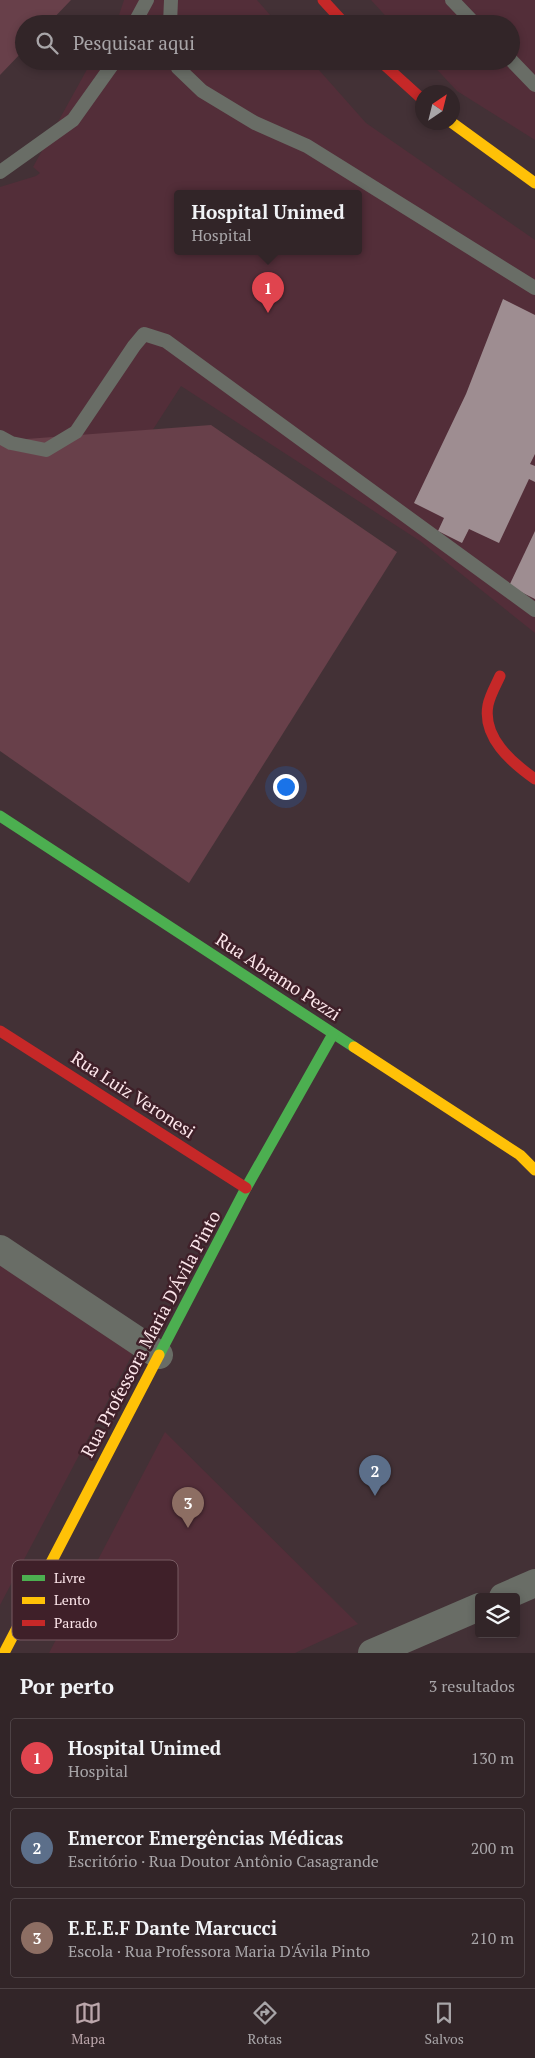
<!DOCTYPE html>
<html lang="pt">
<meta charset="utf-8">
<style>
body{margin:0;font-family:"PT Serif",serif;background:#3d3134;color:#f1f3f6}
.controls{position:absolute;right:15px;bottom:15px;display:grid;overflow:hidden;border-radius:5px;box-shadow:0 2px 8px #0003}
.controls button{width:45px;height:45px;display:grid;place-items:center;padding:0;border:0;border-bottom:1px solid #4d4245;background:#322528;color:#f1f3f6;font:25px sans-serif}
.compass{position:absolute;left:415px;top:85px;width:45px;height:45px;border-radius:50%;background:#322528;box-shadow:0 2px 8px #0003;rotate:35deg}
.you{position:absolute;left:285px;top:786px;width:18px;height:18px;margin:-12px;border:4px solid #fff;border-radius:50%;background:#1a73e8;box-shadow:0 0 0 8px #1a73e833}
.badge{display:grid;place-items:center;width:32px;height:32px;border-radius:50%;background:#bba6ab;color:#fff;font-size:16px;font-weight:700}
.pin{position:absolute;translate:-50% -41px;filter:drop-shadow(0 1px 2px #0008)}
.pin::after{content:'';position:absolute;top:26px;width:18px;height:15px;background:inherit;clip-path:polygon(0 0,100% 0,50% 100%)}
.popup{position:absolute;left:174px;top:190px;width:188px;height:65px;box-sizing:border-box;display:grid;place-content:center;border-radius:5px;background:#322528;filter:drop-shadow(0 1px 4px #0005);font-size:16px;white-space:nowrap;color:#a8a5a8}
.popup b{font-size:19px;color:#f1f3f6}
.popup::after{content:'';position:absolute;left:50%;top:100%;margin-left:-10px;border:10px solid transparent;border-top-color:#322528}
.list{margin:0;padding:0;list-style:none}
h2{display:flex;justify-content:space-between;align-items:center;height:65px;margin:0;padding:0 20px;font-size:21px}
h2 small{font-size:16px;font-weight:400;color:#a8a5a8}
.list li{display:grid;grid-template-columns:32px 1fr auto;gap:15px;align-items:center;box-sizing:border-box;height:80px;margin:0 10px 10px;padding:0 10px;border:1px solid #4d4245;border-radius:5px}
.list b{display:block;font-size:19px;white-space:nowrap}
.list p{margin:0;font-size:16px;white-space:nowrap;color:#a8a5a8}
.list em{font-size:16px;font-style:normal;color:#a8a5a8}
.icon{flex:none;width:28px;height:28px;fill:none;stroke:currentColor;stroke-width:2;stroke-linecap:round;stroke-linejoin:round}
.map{position:relative;flex:none;width:535px;height:1653px;overflow:hidden}
.search{position:absolute;background:#322528;box-shadow:0 2px 8px #0003;left:15px;right:15px;top:15px;height:55px;display:flex;align-items:center;gap:12px;box-sizing:border-box;padding:0 18px;border-radius:28px;color:#a8a5a8;font-size:19px}
.sheet{height:335px;background:#322528}
nav{display:flex;justify-content:space-around;align-items:center;box-sizing:border-box;height:70px;border-top:1px solid #4d4245;background:#322528;font-size:14px;color:#a8a5a8}
nav a{display:grid;justify-items:center;gap:2px}
nav .on{color:#bba6ab}
.map>svg:first-child{display:block}
.built{fill:#532e39;fill-rule:evenodd}
.green{fill:#68404a}
.building{fill:#9e8d91}
.lines{fill:none;stroke-linecap:round;stroke-linejoin:round}
.lane{stroke:#696d66;stroke-width:14}
.street{stroke:#696d66;stroke-width:28}
.fast{stroke:#4caf50;stroke-width:11}
.slow{stroke:#ffc107;stroke-width:11}
.jam{stroke:#c62828;stroke-width:11}
.labels{text-anchor:middle;stroke-width:5;stroke-linejoin:round;paint-order:stroke}
.street-label{font-size:18px;fill:#fce5ea;stroke:#3f2029}
.key{fill:#3f2029;stroke:#785b63;stroke-width:1}
.key-label{font-size:14px;fill:#fce5ea}
</style>
<div class="map">
<svg width="535" height="1653" viewBox="0 0 535 1653">
<rect width="100%" height="100%" fill="#433136"/>
<g class="built">
<path d="M124,0h133l21,24h-162z"/>
<path d="M371,0h164v140l-78,-49 -28,-30h82v-37h-118z"/>
<path d="M104,61h207l55,62 169,117v393l-115,-92 -239,-155 -49,76 -132,12v-287l36,-11 4,-3 -7,-6 57,-103 11,6zM178,194h180v58h-180z"/>
<path d="M0,1265l133,88 -133,252z"/>
<path d="M165,1432l193,192 -63,29h-246z"/>
</g>
<g class="green">
<path d="M0,0h71l-23,24h-24v26l-24,25z"/>
<path d="M211,425l186,127 -208,331 -189,-132v-310z"/>
</g>
<g class="building">
<path d="M503,299l32,16v139l-5,10 5,2v16l-6,-3 -30,64 -30,-14 -7,14 -24,-12 6,-13 -30,-15 52,-109z"/>
<path d="M535,531v68l-26,-13z"/>
</g>
<g class="lines">
<g class="lane">
<path d="M452,0l23,24"/>
<path d="M134,24l13,-24"/>
<path d="M170,24l1,-24"/>
<path d="M511,60l24,25"/>
<path d="M176,61l2,7 24,23 53,32 52,23 228,142"/>
<path d="M0,172l73,-52 42,-59"/>
<path d="M0,437l11,6 35,7 30,-18 58,-86 10,-12 22,7 369,269"/>
</g>
<g class="street">
<path d="M0,1249l159,106"/>
<path d="M503,1597l32,-14"/>
<path d="M372,1653l107,-46"/>
</g>
<g class="fast">
<path d="M0,816l354,231"/>
<path d="M159,1355l87,-167 87,-154"/>
</g>
<g class="slow">
<path d="M451,122l84,61"/>
<path d="M354,1047l166,108 15,15"/>
<path d="M4,1653l155,-298"/>
</g>
<g class="jam">
<path d="M323,0l22,24"/>
<path d="M380,61l42,38"/>
<path d="M500,676c-4,9 -10,19 -12,29 -6,32 23,57 47,74"/>
<path d="M0,1031l246,157"/>
</g>
</g>
<g class="labels">
<g class="street-label">
<text transform="translate(278 977) rotate(33)" y="6">Rua Abramo Pezzi</text>
<text transform="translate(133 1095) rotate(33)" y="6">Rua Luiz Veronesi</text>
<text transform="translate(151 1334) rotate(-62)" y="6">Rua Professora Maria D'Ávila Pinto</text>
</g>
</g>
<rect x="12" y="1560" width="166" height="80" rx="8" class="key"/>
<rect x="22" y="1575" width="23" height="6" fill="#4caf50"/>
<rect x="22" y="1597" width="23" height="7" fill="#ffc107"/>
<rect x="22" y="1620" width="23" height="6" fill="#c62828"/>
<g class="key-label">
<text x="54" y="1583">Livre</text>
<text x="54" y="1605">Lento</text>
<text x="54" y="1628">Parado</text>
</g>
</svg>
<div class="controls">
<button><svg class="icon" aria-label="layers" viewBox="0 0 24 24"><path d="M12 4l9 5-9 5-9-5zM3 14l9 5 9-5"/></svg></button>
</div>
<svg class="compass" viewBox="-18 -18 36 36"><path d="M0-13l5 13h-10z" fill="#e53935"/><path d="M0 13l5-13h-10z" fill="#a8a5a8"/></svg>
<div class="you"></div>
<div class="pin badge" style="left:268px;top:313px;background:#e0444e">1</div>
<div class="popup"><b>Hospital Unimed</b>Hospital</div>
<div class="pin badge" style="left:375px;top:1496px;background:#5c6f8a">2</div>
<div class="pin badge" style="left:188px;top:1528px;background:#8d6e63">3</div>
<div class="search"><svg class="icon" aria-label="search" viewBox="0 0 24 24"><circle cx="10" cy="10" r="6"/><path d="M15 15l6 6"/></svg>Pesquisar aqui</div>
</div>
<section class="sheet">
<h2>Por perto<small>3 resultados</small></h2>
<ul class="list">
<li><span class="badge" style="background:#e0444e">1</span><div><b>Hospital Unimed</b><p>Hospital</p></div><em>130 m</em></li>
<li><span class="badge" style="background:#5c6f8a">2</span><div><b>Emercor Emergências Médicas</b><p>Escritório · Rua Doutor Antônio Casagrande</p></div><em>200 m</em></li>
<li><span class="badge" style="background:#8d6e63">3</span><div><b>E.E.E.F Dante Marcucci</b><p>Escola · Rua Professora Maria D'Ávila Pinto</p></div><em>210 m</em></li>
</ul>
</section>
<nav>
<a class="on"><svg class="icon" aria-label="map" viewBox="0 0 24 24"><path d="M3 6l6-2 6 2 6-2v14l-6 2-6-2-6 2zM9 4v14M15 6v14"/></svg>Mapa</a>
<a><svg class="icon" aria-label="directions" viewBox="0 0 24 24"><path d="M12 3l9 9-9 9-9-9zM9 14v-3h6M13 9l2 2-2 2"/></svg>Rotas</a>
<a><svg class="icon" aria-label="saved" viewBox="0 0 24 24"><path d="M7 4h10v16l-5-4-5 4z"/></svg>Salvos</a>
</nav>
